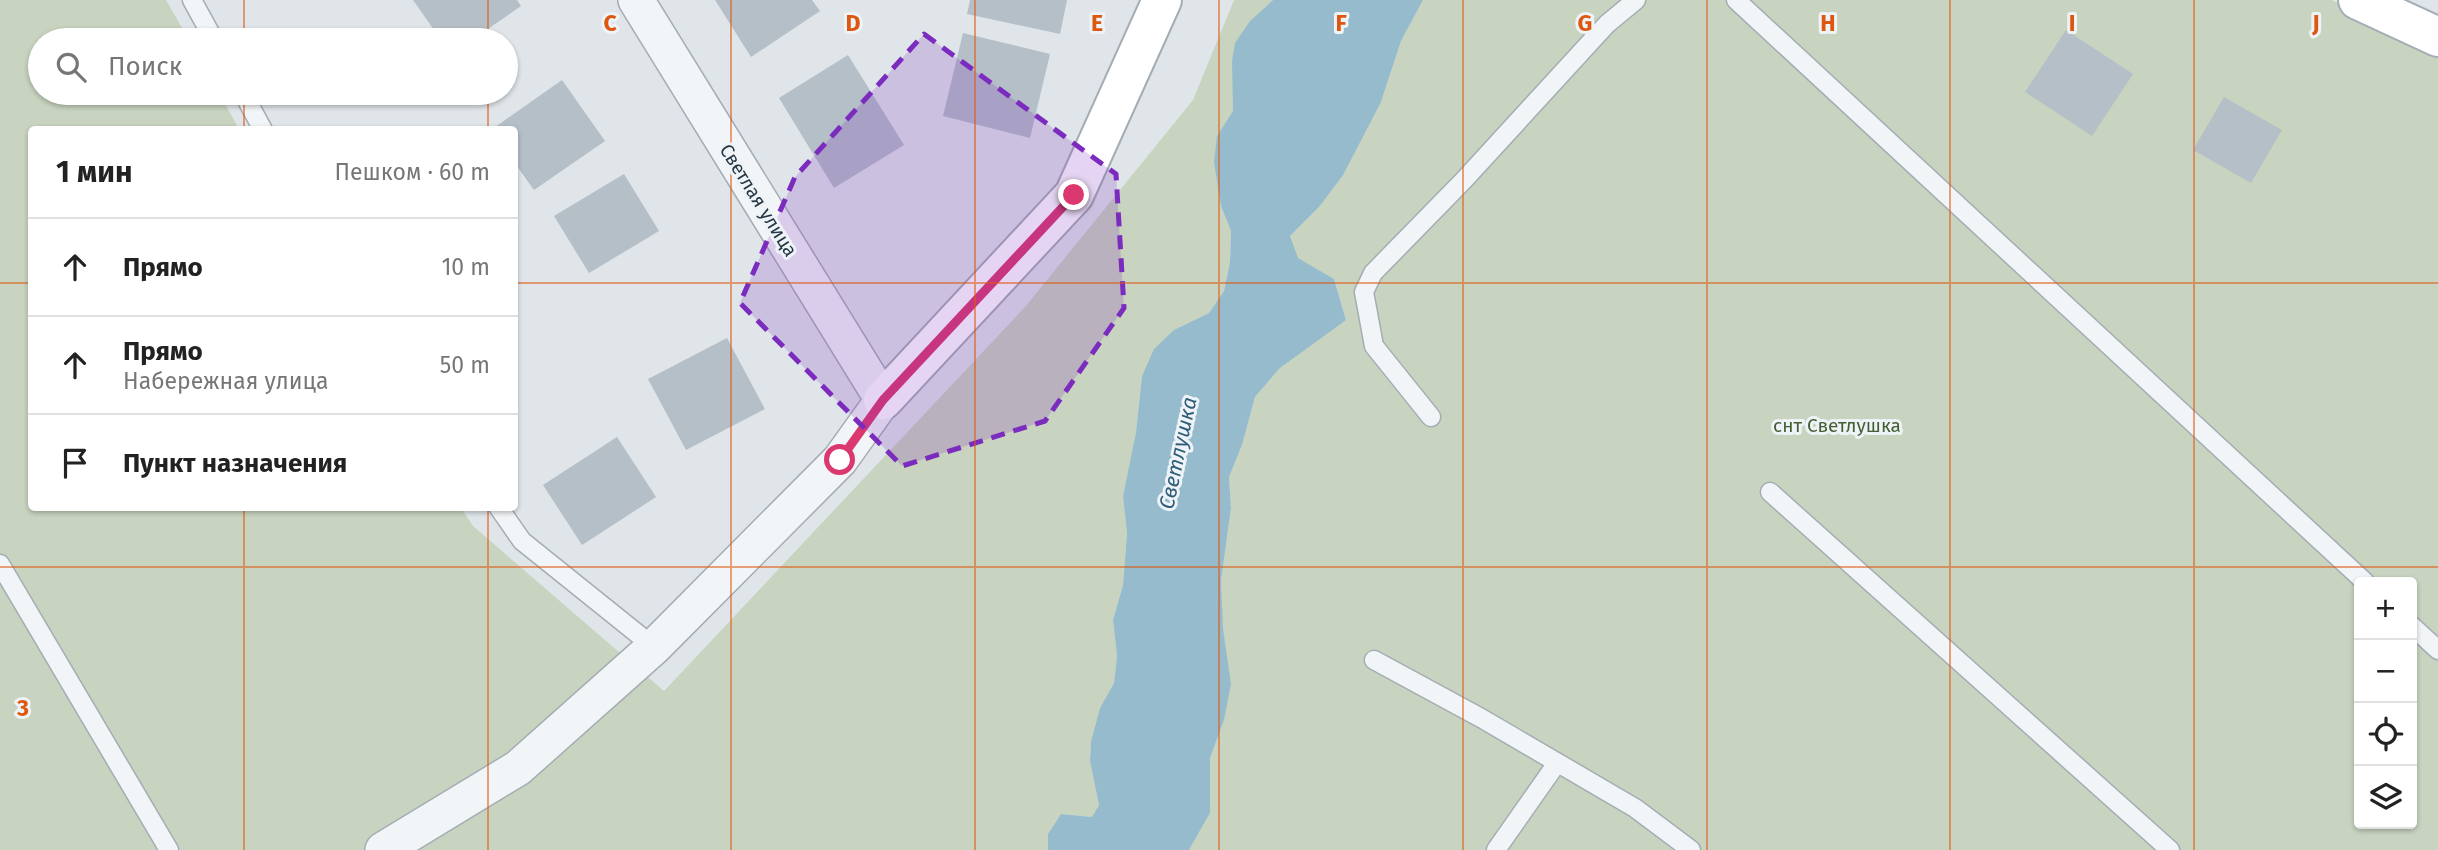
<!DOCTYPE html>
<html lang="ru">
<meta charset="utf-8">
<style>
body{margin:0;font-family:"Fira Sans",sans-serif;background:#f6f6f6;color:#222}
.controls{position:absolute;right:21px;bottom:21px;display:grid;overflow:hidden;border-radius:7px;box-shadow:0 2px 5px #0004}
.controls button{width:63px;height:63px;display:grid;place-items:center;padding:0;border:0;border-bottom:2px solid #e0e0e0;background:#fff;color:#222;font:35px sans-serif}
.stop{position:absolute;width:21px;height:21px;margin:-16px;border:5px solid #da386f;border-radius:50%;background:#fff}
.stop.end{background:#da386f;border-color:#fff;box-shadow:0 2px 7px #0008}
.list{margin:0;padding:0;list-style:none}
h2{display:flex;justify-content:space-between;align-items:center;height:91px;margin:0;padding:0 28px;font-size:30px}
h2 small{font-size:23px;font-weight:400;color:#767676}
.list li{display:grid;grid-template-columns:46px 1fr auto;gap:21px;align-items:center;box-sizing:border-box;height:98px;padding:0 28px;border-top:2px solid #e0e0e0}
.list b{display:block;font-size:26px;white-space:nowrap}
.list p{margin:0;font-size:23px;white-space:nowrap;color:#767676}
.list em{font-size:23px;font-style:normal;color:#767676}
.icon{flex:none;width:38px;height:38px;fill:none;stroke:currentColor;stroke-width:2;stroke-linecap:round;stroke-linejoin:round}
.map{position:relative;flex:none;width:2438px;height:850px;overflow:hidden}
.search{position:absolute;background:#fff;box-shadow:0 2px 5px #0004;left:28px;top:28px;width:490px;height:77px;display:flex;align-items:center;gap:18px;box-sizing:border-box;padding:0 24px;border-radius:38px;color:#767676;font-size:26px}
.panel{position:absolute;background:#fff;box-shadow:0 2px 5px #0004;left:28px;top:126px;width:490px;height:385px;border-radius:7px}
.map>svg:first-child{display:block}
.green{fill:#c8d4bf;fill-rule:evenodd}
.water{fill:#96bbcd}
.building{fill:#b5bfc7}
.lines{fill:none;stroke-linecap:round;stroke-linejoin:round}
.lane-casing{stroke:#a4adb4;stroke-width:21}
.street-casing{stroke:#a4adb4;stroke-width:38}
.secondary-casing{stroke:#a4adb4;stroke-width:42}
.lane{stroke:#f2f5f7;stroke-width:18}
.street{stroke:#f2f5f7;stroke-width:35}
.secondary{stroke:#fff;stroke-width:38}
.route{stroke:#da386f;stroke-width:9}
.marked{fill:#7b2cbf;fill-opacity:0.2;stroke:#7b2cbf;stroke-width:5;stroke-dasharray:14 9;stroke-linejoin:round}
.grid{fill:none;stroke:#de570f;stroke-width:2;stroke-opacity:0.55}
.labels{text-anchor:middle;stroke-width:6;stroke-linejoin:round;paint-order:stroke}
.street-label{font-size:19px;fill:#263542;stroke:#eef3f7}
.park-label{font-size:19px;fill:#435f32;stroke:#eef3f7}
.water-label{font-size:21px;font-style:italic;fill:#2d5d79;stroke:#eef3f7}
.grid-label{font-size:23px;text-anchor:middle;font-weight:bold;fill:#de570f;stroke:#eef3f7;stroke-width:6;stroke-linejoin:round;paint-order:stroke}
</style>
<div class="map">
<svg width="2438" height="850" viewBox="0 0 2438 850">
<rect width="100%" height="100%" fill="#dfe5e9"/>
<g class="green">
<path d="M0,0h166l23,40h-149v53h179l20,36 -207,1v378h429l12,18 191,165 361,-384 168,-207 41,-100h39l-23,21 -16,68 -1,23 -16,24 4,70 10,25 -1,31 -6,29 -15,22 -34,17 -33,46 -6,56 -13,64 4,36 -4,53 -10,35 4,36 -3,27 -14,25 -9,33 -1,20 9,44 -7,12 -31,-3 -13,20v16h-1048z"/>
<path d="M1423,0h909l106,56v794h-1249l21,-37v-55l14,-38 -3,-139 10,-73 -2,-31 13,-32 13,-48 25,-29 66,-49 -12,-40 -37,-21 -7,-22 29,-29 62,-105 20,-61zM2359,582h53v242h-53z"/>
</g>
<path class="water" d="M1273,0h150l-22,41 -20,61 -38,73 -24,32 -29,29 8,22 36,21 12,41 -66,48 -25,29 -13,48 -13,32 2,31 -10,73 2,48 8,55 -7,36 -14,38v55l-21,37h-141v-16l13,-20 31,3 7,-12 -9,-44 1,-20 9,-33 14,-25 3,-27 -4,-36 10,-35 4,-52 -4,-37 13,-64 6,-56 12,-27 20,-19 35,-17 15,-22 6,-29 1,-31 -10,-25 -7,-44 3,-26 16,-25 -1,-50 3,-18 15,-22z"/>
<g class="building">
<path d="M413,0h104l4,6 -49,34h-31z"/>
<path d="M715,0h97l8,11 -69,46z"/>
<path d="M970,0h97l-7,34 -93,-20z"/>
<path d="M2066,30l67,44 -41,62 -67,-44z"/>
<path d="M963,33l87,21 -20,84 -87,-22z"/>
<path d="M848,55l56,90 -70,43 -55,-90z"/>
<path d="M562,80l43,61 -71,49 -20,-28v-32h-23z"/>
<path d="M2224,97l58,33 -31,53 -58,-33z"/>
<path d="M624,174l35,57 -70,42 -35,-57z"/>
<path d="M727,338l38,71 -79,41 -38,-71z"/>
<path d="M617,437l39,60 -74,48 -39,-60z"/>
</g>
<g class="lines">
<g class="lane-casing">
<g id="lane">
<path d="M192,0l22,40"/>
<path d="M1736,0l629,582"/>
<path d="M243,93l20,37"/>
<path d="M1431,417l-57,-71 -10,-54 9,-19 91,-93 143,-156 29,-24"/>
<path d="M1770,492l400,358"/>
<path d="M499,508l23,33 132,106"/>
<path d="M0,564l169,286"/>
<path d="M2412,626l26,24"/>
<path d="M1374,660l107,58 154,90 56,42"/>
<path d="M1496,850l61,-87"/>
</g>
</g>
<g class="street-casing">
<path id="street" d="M383,850l135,-82 136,-121 186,-187 43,-60 -247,-400"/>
</g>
<g class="secondary-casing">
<g id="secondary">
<path d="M2358,0l80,37"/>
<path d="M883,400l191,-205 88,-195"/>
</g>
</g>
<use href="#lane" class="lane"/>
<use href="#street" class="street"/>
<use href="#secondary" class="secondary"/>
</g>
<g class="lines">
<path class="route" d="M840,460l43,-60 191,-205"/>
</g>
<path class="marked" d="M924,34l192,140 8,134 -79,113 -143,45 -162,-163 55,-126z"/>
<path class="grid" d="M244,0v40M488,0v40M731,0v850M975,0v850M1219,0v850M1463,0v850M1707,0v850M1950,0v850M2194,0v850M244,93v37M488,93v37M0,283h32M514,283h1924M244,508v342M488,508v342M0,567h2438"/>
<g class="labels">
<g class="street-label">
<text transform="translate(759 200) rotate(58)" y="7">Светлая улица</text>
</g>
<g class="park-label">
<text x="1837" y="432">снт Светлушка</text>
</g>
<g class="water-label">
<text transform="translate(1178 453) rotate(-78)" y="7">Светлушка</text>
</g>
</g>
<g class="grid-label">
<text x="610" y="31">C</text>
<text x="853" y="31">D</text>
<text x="1097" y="31">E</text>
<text x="1341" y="31">F</text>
<text x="1585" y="31">G</text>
<text x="1828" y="31">H</text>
<text x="2072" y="31">I</text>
<text x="2316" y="31">J</text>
<text x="23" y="716">3</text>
</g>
</svg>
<div class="controls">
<button>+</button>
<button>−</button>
<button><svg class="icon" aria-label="locate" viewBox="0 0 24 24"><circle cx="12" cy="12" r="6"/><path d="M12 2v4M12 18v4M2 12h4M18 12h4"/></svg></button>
<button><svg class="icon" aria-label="layers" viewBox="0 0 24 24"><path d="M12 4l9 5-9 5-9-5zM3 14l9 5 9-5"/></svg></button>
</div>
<div class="stop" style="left:840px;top:460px"></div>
<div class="stop end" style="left:1074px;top:195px"></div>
<div class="search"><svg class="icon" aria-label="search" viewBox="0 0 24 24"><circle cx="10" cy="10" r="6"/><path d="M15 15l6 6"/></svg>Поиск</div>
<section class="panel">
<h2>1 мин<small>Пешком · 60 m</small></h2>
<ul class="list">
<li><svg class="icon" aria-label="ahead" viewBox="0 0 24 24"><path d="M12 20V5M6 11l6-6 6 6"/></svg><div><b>Прямо</b></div><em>10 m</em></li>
<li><svg class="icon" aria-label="ahead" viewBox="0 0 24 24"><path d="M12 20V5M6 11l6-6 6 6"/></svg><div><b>Прямо</b><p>Набережная улица</p></div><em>50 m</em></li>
<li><svg class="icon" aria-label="arrive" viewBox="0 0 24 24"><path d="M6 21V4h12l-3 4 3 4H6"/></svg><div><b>Пункт назначения</b></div></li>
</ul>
</section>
</div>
